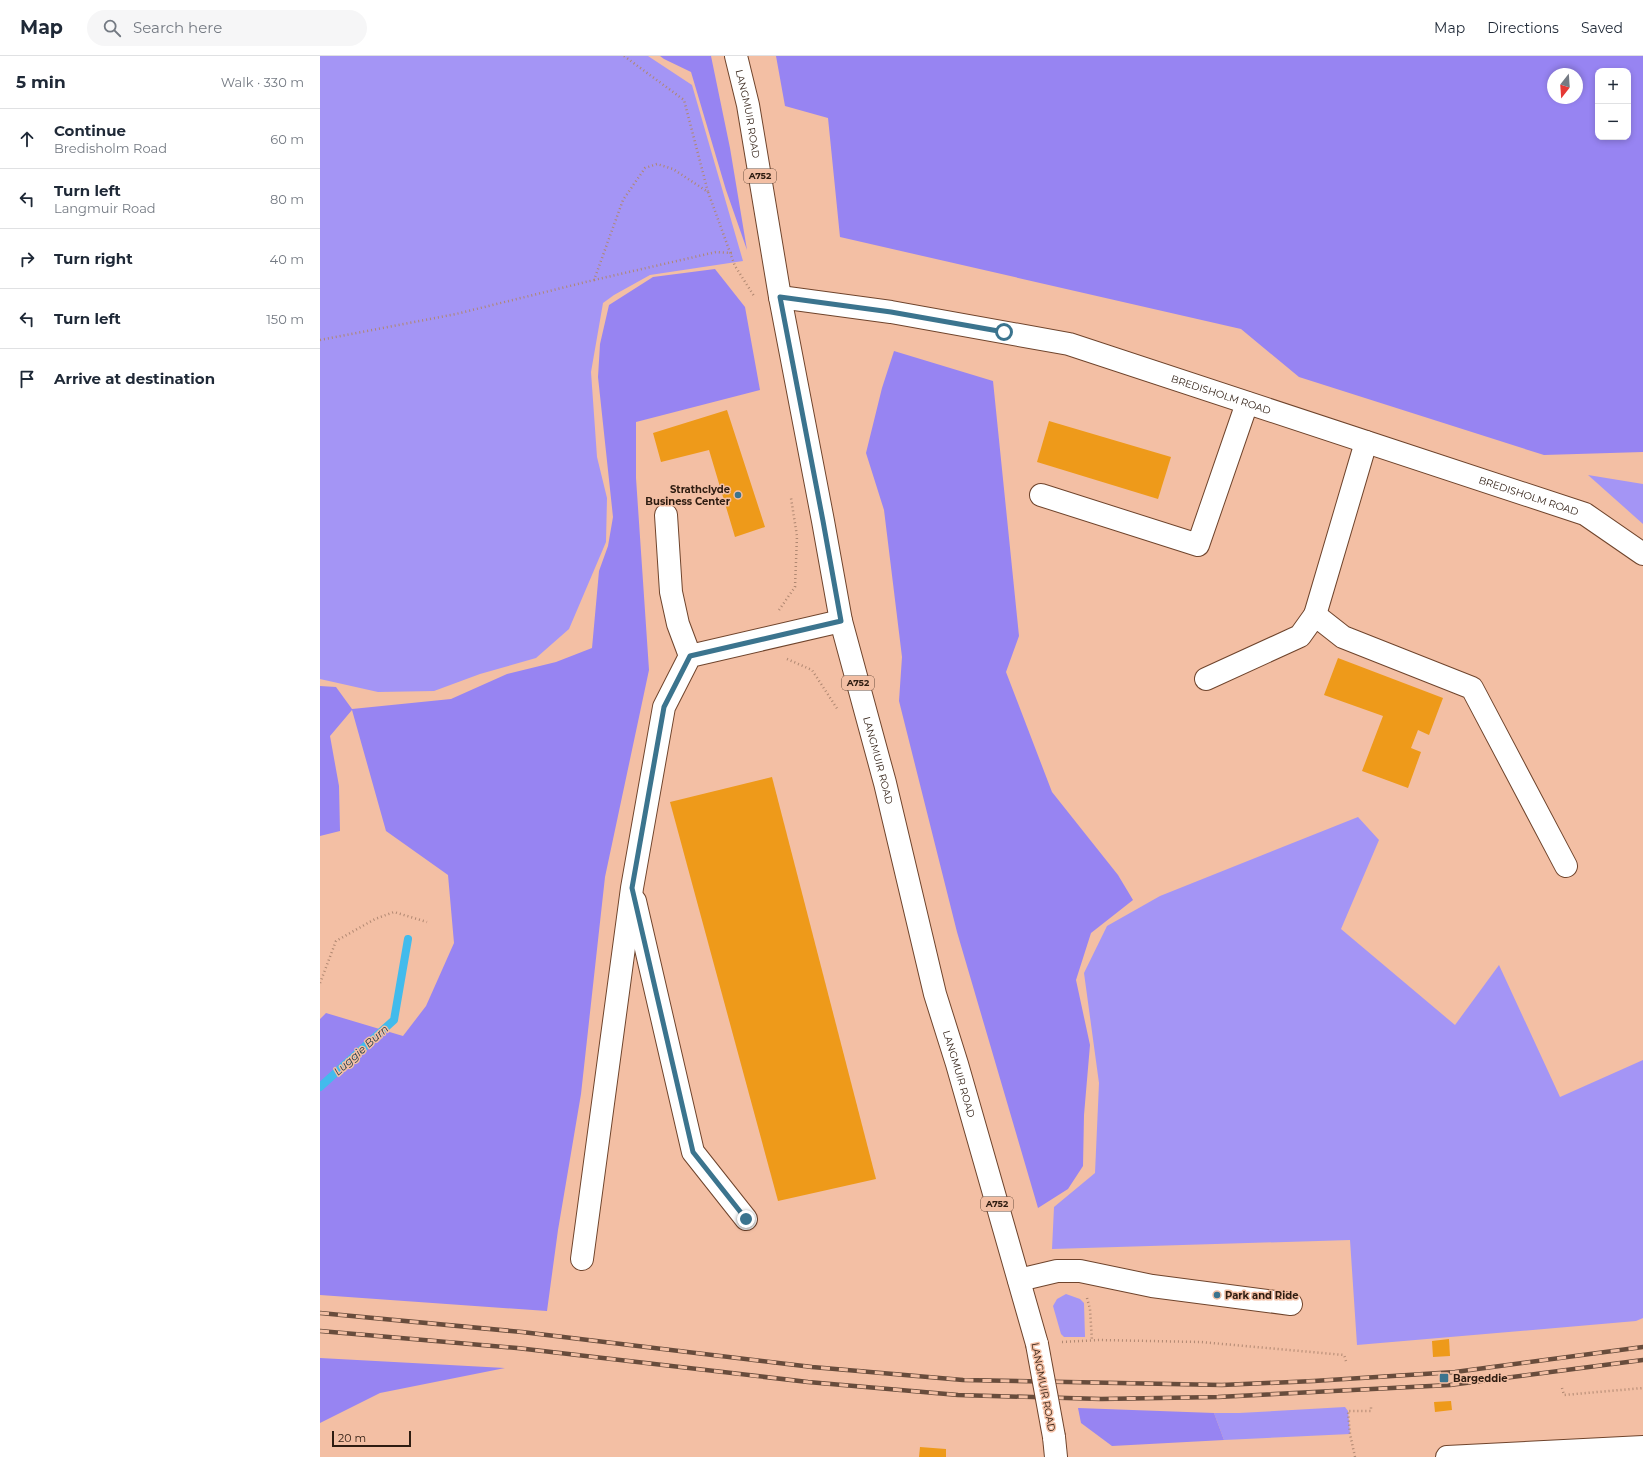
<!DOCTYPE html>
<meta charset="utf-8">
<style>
body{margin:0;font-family:Montserrat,sans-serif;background:#f6f6f7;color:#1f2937}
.controls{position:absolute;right:12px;top:12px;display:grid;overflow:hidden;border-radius:8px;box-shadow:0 2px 6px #0003}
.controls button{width:36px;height:36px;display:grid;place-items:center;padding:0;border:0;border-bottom:1px solid #e0e1e3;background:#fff;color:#1f2937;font:20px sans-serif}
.compass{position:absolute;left:1227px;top:12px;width:36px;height:36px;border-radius:50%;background:#fff;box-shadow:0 2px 6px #0003;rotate:197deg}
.scale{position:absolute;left:12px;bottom:10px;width:79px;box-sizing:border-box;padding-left:4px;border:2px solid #2e1c11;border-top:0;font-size:11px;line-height:14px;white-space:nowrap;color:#2e1c11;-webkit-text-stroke:3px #f3bfa4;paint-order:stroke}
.stop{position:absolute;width:12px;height:12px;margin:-9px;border:3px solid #3b748e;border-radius:50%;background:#fff}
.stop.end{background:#3b748e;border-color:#fff;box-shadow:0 1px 4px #0008}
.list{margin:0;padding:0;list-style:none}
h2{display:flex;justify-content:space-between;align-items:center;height:52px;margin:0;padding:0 16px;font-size:17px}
h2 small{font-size:13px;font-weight:400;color:#747a83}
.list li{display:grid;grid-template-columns:26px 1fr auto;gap:12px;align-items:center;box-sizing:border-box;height:60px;padding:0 16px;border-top:1px solid #e0e1e3}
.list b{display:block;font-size:15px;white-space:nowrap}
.list p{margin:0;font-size:13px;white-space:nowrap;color:#747a83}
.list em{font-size:13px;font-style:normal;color:#747a83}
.icon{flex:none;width:22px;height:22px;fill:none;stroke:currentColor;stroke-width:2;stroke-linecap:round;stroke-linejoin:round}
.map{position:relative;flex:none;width:1323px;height:1401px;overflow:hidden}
header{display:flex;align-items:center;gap:24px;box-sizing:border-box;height:56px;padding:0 20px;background:#fff;border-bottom:1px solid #e0e1e3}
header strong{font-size:19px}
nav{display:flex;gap:22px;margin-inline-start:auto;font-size:14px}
.search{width:280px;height:36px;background:#f6f6f7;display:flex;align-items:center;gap:10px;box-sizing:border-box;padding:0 14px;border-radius:22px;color:#747a83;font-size:15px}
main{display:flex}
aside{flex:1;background:#fff}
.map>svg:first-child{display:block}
.green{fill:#a495f5}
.forest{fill:#9784f2;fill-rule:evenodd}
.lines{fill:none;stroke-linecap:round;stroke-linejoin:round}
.stream{stroke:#42bbec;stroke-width:8}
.building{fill:#ee9a1a}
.minor-casing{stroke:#6f442c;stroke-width:24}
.major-casing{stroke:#6f442c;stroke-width:24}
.path{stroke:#af8771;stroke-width:2.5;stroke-dasharray:1 3;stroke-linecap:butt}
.minor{stroke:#fff;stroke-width:22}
.major{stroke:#fff;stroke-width:22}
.rail-casing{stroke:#684c3c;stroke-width:4.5}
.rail{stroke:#f3bfa4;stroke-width:3;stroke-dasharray:9;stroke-linecap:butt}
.major-bridge-casing{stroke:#6f442c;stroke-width:24;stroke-linecap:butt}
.major-bridge{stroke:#fff;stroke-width:22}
.route{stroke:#3b748e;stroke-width:5}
.poi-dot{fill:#3b748e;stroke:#f3bfa4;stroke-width:1.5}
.labels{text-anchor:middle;stroke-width:3;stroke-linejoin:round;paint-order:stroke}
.shield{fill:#f3bfa4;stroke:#694d3d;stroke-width:1}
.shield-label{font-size:9px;font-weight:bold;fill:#2e1c11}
.street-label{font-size:10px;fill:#2e1c11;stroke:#f3bfa4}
.poi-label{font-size:10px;font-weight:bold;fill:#2e1c11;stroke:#f3bfa4;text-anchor:start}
.water-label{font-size:11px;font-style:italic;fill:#223b47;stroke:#f3bfa4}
</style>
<header>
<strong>Map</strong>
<div class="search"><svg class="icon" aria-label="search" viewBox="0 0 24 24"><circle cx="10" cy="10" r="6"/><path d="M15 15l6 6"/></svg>Search here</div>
<nav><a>Map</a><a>Directions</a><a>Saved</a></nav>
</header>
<main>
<aside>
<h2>5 min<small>Walk · 330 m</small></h2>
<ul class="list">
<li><svg class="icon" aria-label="ahead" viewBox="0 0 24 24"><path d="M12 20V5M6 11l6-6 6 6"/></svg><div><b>Continue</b><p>Bredisholm Road</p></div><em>60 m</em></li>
<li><svg class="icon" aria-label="left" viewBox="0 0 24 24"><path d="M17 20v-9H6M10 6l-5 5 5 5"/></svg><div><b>Turn left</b><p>Langmuir Road</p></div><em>80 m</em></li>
<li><svg class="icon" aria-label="right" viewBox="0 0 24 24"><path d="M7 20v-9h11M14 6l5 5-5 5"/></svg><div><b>Turn right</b></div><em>40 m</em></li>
<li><svg class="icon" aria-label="left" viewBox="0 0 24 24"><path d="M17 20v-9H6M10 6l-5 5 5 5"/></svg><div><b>Turn left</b></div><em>150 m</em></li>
<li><svg class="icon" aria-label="arrive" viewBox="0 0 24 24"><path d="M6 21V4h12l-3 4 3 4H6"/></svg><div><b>Arrive at destination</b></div></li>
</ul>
</aside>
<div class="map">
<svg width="1323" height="1401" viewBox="0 0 1323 1401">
<rect width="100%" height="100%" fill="#f3bfa4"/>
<g class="green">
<path d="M0,0h328l44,29 51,176 -93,14 -36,20 -11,8 -12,69 6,85 10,41 -1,44 -37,87 -33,29 -56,16 -46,17 -56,1 -58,-13z"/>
<path d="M1268,419l55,9v40z"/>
<path d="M1038,761l21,23 -38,89 114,96 44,-60 61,132 83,-37v258l-7,3 -279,24 -7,-105 -298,9 2,-42 41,-34 4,-90 -15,-110 23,-47 53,-30z"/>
<path d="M746,1238l14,5 4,4 1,34h-21l-3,-3 -8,-28 4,-7z"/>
<path d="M1025,1351l3,4 2,23 -126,6 -10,-27h25z"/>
</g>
<g class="forest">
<path d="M340,0h51l19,92 17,102 -21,-60 -35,-118 -27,-13z"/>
<path d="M456,0h867v396l-99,3 -245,-78 -58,-48 -401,-92 -12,-119 -43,-12zM1278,15h30v66h-30zM1233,18h24v24h-24z"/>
<path d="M395,213l30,38 15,83 -124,32v56l13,192 -44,207 -24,217 -23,136 -11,81 -227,-16v-276l6,-6 77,23 23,-30 28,-63 -6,-68 -62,-44 -34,-121 -22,26 9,50 1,45 -20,5v-150l16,1 16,22 99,-10 56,-25 49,-12 36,-14 7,-77 9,-25 5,-29 -15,-140 2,-33 9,-39 44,-28z"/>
<path d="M574,295l99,30 26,255 -13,36 46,120 66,83 15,25 -42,33 -15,47 14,65 -6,70 -1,51 -15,23 -30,19 -81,-276 -58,-231 3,-44 -18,-147 -18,-57 16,-65z"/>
<path d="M0,1302l185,10 -125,25 -60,30z"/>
<path d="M758,1352l136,5 10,27 -112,6 -31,-23z"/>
</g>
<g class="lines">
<path class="stream" d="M0,1031l74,-67 14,-81"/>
</g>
<g class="building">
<path d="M407,354l38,117 -30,10 -26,-87 -48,12 -8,-29z"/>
<path d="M729,365l122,36 -13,42 -121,-37z"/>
<path d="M1018,602l105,40 -14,37 -11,-5 -7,18 10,4 -13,36 -46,-17 21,-55 -59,-21z"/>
<path d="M452,721l104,402 -98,22 -108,-399z"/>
<path d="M1129,1283l1,17 -17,1 -1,-16z"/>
<path d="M1131,1345l1,9 -17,2 -1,-10z"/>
<path d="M600,1391l26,2v8h-27z"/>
</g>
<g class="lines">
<g class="minor-casing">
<g id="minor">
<path id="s1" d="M460,241l111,15 178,32 516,170 58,40"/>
<path d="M721,439l157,50 49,-142"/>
<path d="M346,459l5,77 7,32 12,32"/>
<path d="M995,559l51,-173"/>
<path d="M886,623l94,-43 15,-21 28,22 129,51 94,178"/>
<path d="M315,845l58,251 53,67"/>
<path d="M262,1203l50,-371 32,-181 26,-51 151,-35"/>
<path d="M699,1224l38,-9h23l72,15 139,18"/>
<path d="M1127,1401l196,-10"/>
</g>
</g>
<g class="major-casing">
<g id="major">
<path id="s2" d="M416,0l12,49 32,192 43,224 18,100 44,162 50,211 22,70 80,280"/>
<path d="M734,1381l2,20"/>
</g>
</g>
<g class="path">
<path d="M304,0l60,44 24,92"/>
<path d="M274,224l122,-28 16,1"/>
<path d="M0,284l136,-26 138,-34 29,-80 22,-32 12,-4 16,5 35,23 27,74 19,30"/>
<path d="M459,554l16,-23 2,-51 -6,-38"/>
<path d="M467,603l25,11 26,40"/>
<path d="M0,927l16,-42 39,-22 19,-7 33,10"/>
<path d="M767,1242l3,11 2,32"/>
<path d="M742,1286l37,-2 102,2 143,13 2,6"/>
<path d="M1242,1332l2,7 79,-7"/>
<path d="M1035,1401l-5,-23 -2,-23h23v-6"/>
</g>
<use href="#minor" class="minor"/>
<use href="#major" class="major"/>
<g class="rail-casing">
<g id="rail">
<path d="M0,1257l202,19 290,35 151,13 259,5 92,-4 141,-9 188,-25"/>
<path d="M0,1275l197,17 291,34 150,13 143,4 117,-2 232,-12 193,-25"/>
</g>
</g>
<use href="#rail" class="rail"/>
<g class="major-bridge-casing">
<path id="major-bridge" d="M717,1288l17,93"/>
</g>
<use href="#major-bridge" class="major-bridge"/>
</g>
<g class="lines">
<path class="route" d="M426,1163l-53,-67 -61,-264 32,-181 26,-51 151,-35 -18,-100 -43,-224 111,15 113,20"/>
</g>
<g class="poi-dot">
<circle cx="418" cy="439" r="4"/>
<circle cx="897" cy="1239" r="4"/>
<rect x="1119" y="1317" width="10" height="10" rx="2"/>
</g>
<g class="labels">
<g class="shield">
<rect x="424" y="113" width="32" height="14" rx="3"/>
<rect x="522" y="620" width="32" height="14" rx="3"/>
<rect x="661" y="1141" width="32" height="14" rx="3"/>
</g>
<g class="shield-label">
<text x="440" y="123">A752</text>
<text x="538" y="630">A752</text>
<text x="677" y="1151">A752</text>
</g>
<g class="street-label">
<text dy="4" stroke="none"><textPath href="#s2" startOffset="59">LANGMUIR ROAD</textPath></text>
<text dy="4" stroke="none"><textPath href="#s1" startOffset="453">BREDISHOLM ROAD</textPath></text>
<text dy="4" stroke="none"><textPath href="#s1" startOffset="777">BREDISHOLM ROAD</textPath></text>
<text dy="4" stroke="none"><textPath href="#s2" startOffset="719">LANGMUIR ROAD</textPath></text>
<text dy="4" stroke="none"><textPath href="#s2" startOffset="1043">LANGMUIR ROAD</textPath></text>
<text transform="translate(724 1331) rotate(79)" y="4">LANGMUIR ROAD</text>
</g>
<g class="poi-label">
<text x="410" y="437" text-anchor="end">Strathclyde<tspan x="410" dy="12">Business Center</tspan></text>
<text x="905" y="1243">Park and Ride</text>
<text x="1133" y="1326">Bargeddie</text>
</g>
<g class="water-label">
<text transform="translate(41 994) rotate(-42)" y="4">Luggie Burn</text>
</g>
</g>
</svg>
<div class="controls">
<button>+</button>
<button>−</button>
</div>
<svg class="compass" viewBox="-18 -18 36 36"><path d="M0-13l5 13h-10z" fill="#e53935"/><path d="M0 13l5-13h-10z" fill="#747a83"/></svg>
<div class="scale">20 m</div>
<div class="stop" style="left:684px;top:276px"></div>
<div class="stop end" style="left:426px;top:1163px"></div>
</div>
</main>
